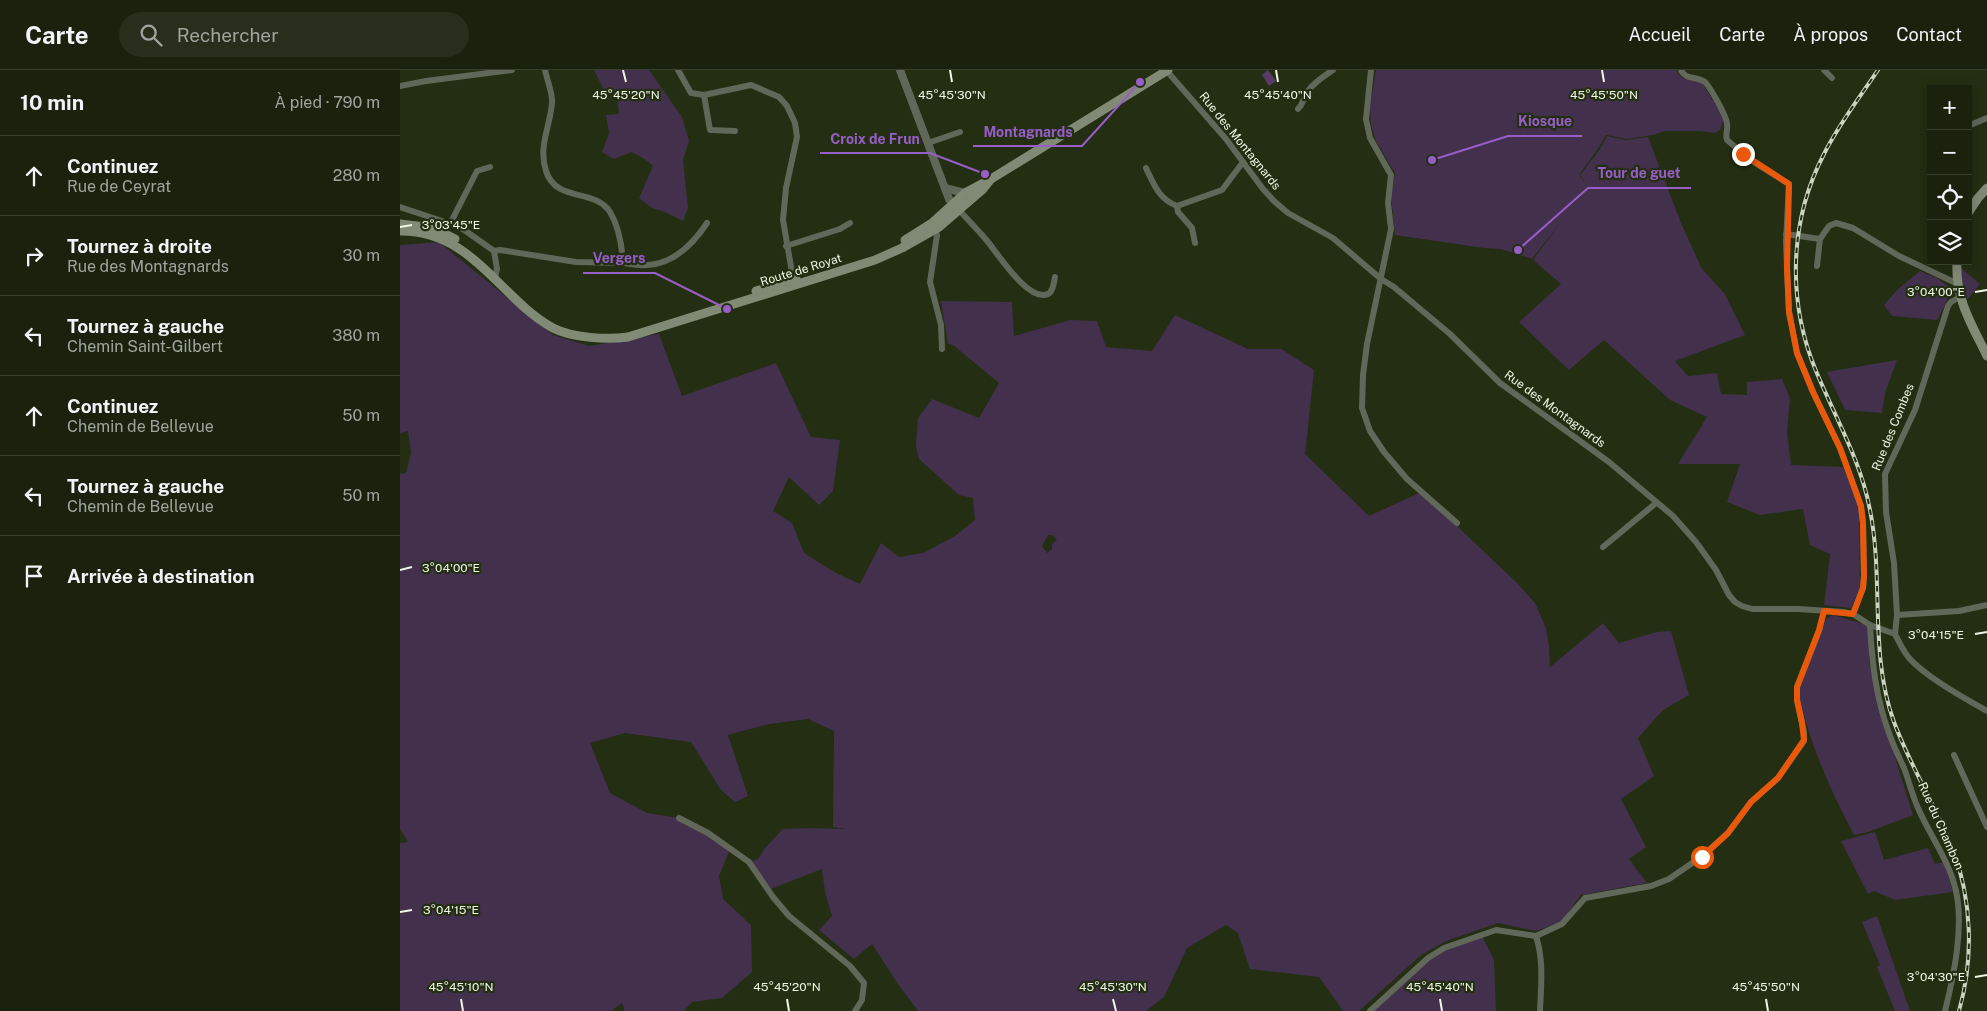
<!DOCTYPE html>
<html lang="fr">
<meta charset="utf-8">
<style>
body{margin:0;font-family:"Public Sans",sans-serif;background:#272f1c;color:#f1f3f6}
.controls{position:absolute;right:15px;top:15px;display:grid;overflow:hidden;border-radius:0px;box-shadow:0 2px 12px #0003}
.controls button{width:45px;height:45px;display:grid;place-items:center;padding:0;border:0;border-bottom:1px solid #383f2e;background:#1a220e;color:#f1f3f6;font:25px sans-serif}
.stop{position:absolute;width:15px;height:15px;margin:-11px;border:4px solid #ea580c;border-radius:50%;background:#fff}
.stop.end{background:#ea580c;border-color:#fff;box-shadow:0 1px 5px #0008}
.list{margin:0;padding:0;list-style:none}
h2{display:flex;justify-content:space-between;align-items:center;height:65px;margin:0;padding:0 20px;font-size:21px}
h2 small{font-size:16px;font-weight:400;color:#9fa49e}
.list li{display:grid;grid-template-columns:32px 1fr auto;gap:15px;align-items:center;box-sizing:border-box;height:80px;padding:0 20px;border-top:1px solid #383f2e}
.list b{display:block;font-size:19px;white-space:nowrap}
.list p{margin:0;font-size:16px;white-space:nowrap;color:#9fa49e}
.list em{font-size:16px;font-style:normal;color:#9fa49e}
.icon{flex:none;width:28px;height:28px;fill:none;stroke:currentColor;stroke-width:2;stroke-linecap:round;stroke-linejoin:round}
.map{position:relative;flex:none;width:1587px;height:941px;overflow:hidden}
header{display:flex;align-items:center;gap:30px;box-sizing:border-box;height:70px;padding:0 25px;background:#1a220e;border-bottom:1px solid #383f2e}
header strong{font-size:24px}
nav{display:flex;gap:28px;margin-inline-start:auto;font-size:18px}
.search{width:350px;height:45px;background:#272f1c;display:flex;align-items:center;gap:12px;box-sizing:border-box;padding:0 18px;border-radius:28px;color:#9fa49e;font-size:19px}
main{display:flex}
aside{flex:1;background:#1a220e}
.map>svg:first-child{display:block}
.green{fill:#43304d;fill-rule:evenodd}
.water{fill:#583c67}
.lines{fill:none;stroke-linecap:round;stroke-linejoin:round}
.minor{stroke:#61685a;stroke-width:6}
.tertiary{stroke:#61685a;stroke-width:8}
.secondary{stroke:#818a75;stroke-width:9}
.rail-casing{stroke:#cbd3c1;stroke-width:4}
.rail{stroke:#232e12;stroke-width:2;stroke-dasharray:5.5;stroke-linecap:butt}
.route{stroke:#ea580c;stroke-width:6}
.ticks{fill:none;stroke:#eef6e5;stroke-width:2}
.labels{text-anchor:middle;stroke-width:4.5;stroke-linejoin:round;paint-order:stroke}
.street-label{font-size:12px;fill:#eef6e5;stroke:#232e12}
.ticks-label{font-size:12px;text-anchor:middle;fill:#eef6e5;stroke:#232e12;stroke-width:4.5;stroke-linejoin:round;paint-order:stroke}
.leader{fill:none;stroke:#985ec8;stroke-width:2}
.callout-dot{fill:#985ec8;stroke:#232e12;stroke-width:2}
.callout-label{font-size:14px;text-anchor:middle;font-weight:bold;fill:#985ec8;stroke:#232e12;stroke-width:4.5;stroke-linejoin:round;paint-order:stroke}
</style>
<header>
<strong>Carte</strong>
<div class="search"><svg class="icon" aria-label="search" viewBox="0 0 24 24"><circle cx="10" cy="10" r="6"/><path d="M15 15l6 6"/></svg>Rechercher</div>
<nav><a>Accueil</a><a>Carte</a><a>À propos</a><a>Contact</a></nav>
</header>
<main>
<aside>
<h2>10 min<small>À pied · 790 m</small></h2>
<ul class="list">
<li><svg class="icon" aria-label="ahead" viewBox="0 0 24 24"><path d="M12 20V5M6 11l6-6 6 6"/></svg><div><b>Continuez</b><p>Rue de Ceyrat</p></div><em>280 m</em></li>
<li><svg class="icon" aria-label="right" viewBox="0 0 24 24"><path d="M7 20v-9h11M14 6l5 5-5 5"/></svg><div><b>Tournez à droite</b><p>Rue des Montagnards</p></div><em>30 m</em></li>
<li><svg class="icon" aria-label="left" viewBox="0 0 24 24"><path d="M17 20v-9H6M10 6l-5 5 5 5"/></svg><div><b>Tournez à gauche</b><p>Chemin Saint-Gilbert</p></div><em>380 m</em></li>
<li><svg class="icon" aria-label="ahead" viewBox="0 0 24 24"><path d="M12 20V5M6 11l6-6 6 6"/></svg><div><b>Continuez</b><p>Chemin de Bellevue</p></div><em>50 m</em></li>
<li><svg class="icon" aria-label="left" viewBox="0 0 24 24"><path d="M17 20v-9H6M10 6l-5 5 5 5"/></svg><div><b>Tournez à gauche</b><p>Chemin de Bellevue</p></div><em>50 m</em></li>
<li><svg class="icon" aria-label="arrive" viewBox="0 0 24 24"><path d="M6 21V4h12l-3 4 3 4H6"/></svg><div><b>Arrivée à destination</b></div></li>
</ul>
</aside>
<div class="map">
<svg width="1587" height="941" viewBox="0 0 1587 941">
<rect width="100%" height="100%" fill="#232e12"/>
<g class="green">
<path d="M194,0h55l33,47 7,24 -6,19 5,48 -5,13 -18,-9 -13,-4 -13,-10 14,-32 -7,-6 -14,-8 -18,7 -12,-7 7,-19 -3,-18 13,-1 -2,-19 -11,-1z"/>
<path d="M976,0h300l6,8 19,3 23,38 -4,11 -5,3 -15,-2h-35l-12,4 -26,4 -21,-4 -7,12 -20,28 8,9 -7,-9 20,-26 7,-13 19,4 22,-3 33,86 21,46 23,25 20,41 -70,26 13,15 29,-3 4,21 26,1v-13l35,-3 8,19 -3,34 4,33 52,2 16,40 1,81 -9,20 -27,-3 6,-51 -20,-9 -7,-36 -43,6 -33,-13 13,-38h-62l29,-47 -37,-17 -66,-60 -35,30 -50,-48 42,-38 -28,-24 31,-42 -32,41 -31,-10 -17,-1 -89,-13 -4,-40 4,-22 -19,-32 -5,-16 -1,-18z"/>
<path d="M39,172l114,93 36,11 70,-12 23,62 94,-33 35,74 29,3 -7,51 -14,14 -30,-28 -16,34 19,12 12,30 32,20 24,11 21,-41 18,14 24,-4 32,-17 20,-16 -2,-22 -14,-3 -40,-36 -3,-13 2,-28 14,-19 47,19 20,-35 -46,-38 -5,-1 -7,-43 71,1 2,34 56,-16 27,1 9,26 46,4 23,-36 73,34h33l33,21 -9,84 64,62 52,-24 95,90 19,21 11,25 3,19 1,20 53,-44 16,20 38,-11 14,-1 18,64 -26,15 -25,28 16,38 -33,23 25,48 -17,12 18,24 -66,12 -20,27 -25,9 -38,-8 -52,18 -25,14 -62,56h-16l-24,-34 -69,-8 -12,-36 -12,-8 -39,23 -23,49 -18,14h-228l-20,-27 -26,-40 -18,15 -35,-29 13,-14 -7,-24 -3,-23 -54,21 -19,-28 9,-3 7,-11 18,-19 26,-1 36,1 -12,-2 1,-96 -26,-12 -39,5 -41,11 20,61 -13,6 -14,-12 -30,-48 -66,-9 -35,10 20,50 37,20 32,5 51,31 -11,27 4,23 28,26 1,47 -30,26 -30,4 -8,9h-59l-3,-8 -11,8h-211v-168l8,-1 -8,-13v-355l6,-1 5,-20 -3,-22 -8,2v-188zM648,465h4l5,5 -5,4v5l-5,4 -5,-7z"/>
<path d="M1561,198l19,16 -13,16 -5,-20z"/>
<path d="M1520,201l17,7 12,9 -2,14 -10,19 -45,-4 -8,-11 14,-16z"/>
<path d="M1497,290l-12,33 -3,20 -37,-3 -18,-38z"/>
<path d="M1433,545l34,10 2,4v31l7,36 37,119 -45,17 -14,3c-20,-38 -37,-75 -49,-116 -3,-11 -7,-22 -5,-34 4,-21 18,-47 27,-67z"/>
<path d="M1475,762l9,28 44,-12 7,16 9,-2 9,30 -58,8 -21,-9 -6,3 -27,-53z"/>
<path d="M1477,846l33,95h-15l-18,-44 3,-2 -18,-43z"/>
<path d="M1081,864l13,26 2,51h-126l58,-53z"/>
</g>
<path class="water" d="M868,0l8,11 -7,5 -7,-11z"/>
<g class="lines">
<g class="minor">
<path d="M278,0l13,23 13,2 6,35 25,1"/>
<path d="M766,0l60,69 37,50 12,13 13,11 45,25 48,41 13,8 56,47 50,49 109,79 64,54 23,26 20,28 13,25 6,7 7,4 10,3h46l46,3 9,2 17,11 25,9"/>
<path d="M971,0l-5,49 4,19 21,37 -3,28 3,26 -24,115 -4,31 -1,33 8,23 14,21 23,27 50,44"/>
<path d="M1281,0c4,10 16,6 24,12 5,5 22,35 22,42 1,6 -2,10 0,16l25,21 37,23 -3,58 1,26 2,44 8,41 16,39 27,56 21,58 2,17 1,53 -1,12 -10,26"/>
<path d="M1424,0l8,8"/>
<path d="M0,16l26,-5 86,-11"/>
<path d="M304,25l47,-10 28,12 8,9 8,17 2,14 -11,51 -3,32 11,64"/>
<path d="M898,39c6,-6 5,-11 10,-18 6,-9 16,-15 25,-21"/>
<path d="M1568,56l19,-8"/>
<path d="M528,73l32,-11"/>
<path d="M746,98c8,17 13,31 31,38l45,-16 21,-28"/>
<path d="M777,136l1,6 14,16 3,15"/>
<path d="M0,137l33,11 -1,14"/>
<path d="M559,140c10,11 20,21 29,32 10,12 41,61 60,52 5,-2 6,-12 7,-17"/>
<path d="M33,148l27,9 34,24 6,-1 76,12 47,1c-1,-17 -4,-36 -13,-51 -15,-24 -54,-9 -64,-41 -8,-24 4,-44 6,-68 1,-9 -5,-23 -7,-33"/>
<path d="M51,152l26,-51 13,-4"/>
<path d="M534,156l3,9 -7,47 11,43 1,24"/>
<path d="M1386,164l34,5"/>
<path d="M386,176l54,-17 10,-6"/>
<path d="M94,181l3,18 -2,8"/>
<path d="M223,193c8,1 16,3 24,2 27,-1 46,-21 60,-42"/>
<path d="M1417,196l3,-27 9,-13 7,-3 17,5 46,28 57,27"/>
<path d="M1203,477l53,-44"/>
<path d="M1497,545l62,-4 28,-6"/>
<path d="M1470,555c2,38 6,73 19,108 4,12 10,24 15,35 5,13 8,27 14,40 12,28 31,52 38,83 8,36 -2,84 -11,120"/>
<path d="M1495,564l2,-19 -3,-52 -8,-51 -1,-38 30,-64 33,-104 3,-4 9,-5"/>
<path d="M1495,564c4,8 8,17 14,24 17,19 55,40 78,53"/>
<path d="M1554,685l33,72"/>
<path d="M279,748l29,15 41,29 24,35 16,19 61,50 14,17 -2,17 -7,11"/>
<path d="M1136,866l26,-12 23,-26 66,-12 18,-7 32,-22 27,-24 23,-31 27,-24 26,-37v-9l-7,-32v-13l22,-56 5,-20"/>
<path d="M1136,866c8,25 5,50 4,75"/>
<path d="M970,941l58,-53 16,-10 52,-18 40,6"/>
</g>
<g class="tertiary">
<path d="M500,0l49,129 6,8"/>
<path d="M545,118l20,5"/>
</g>
<g class="secondary">
<path d="M1568,143l10,-15 9,-10"/>
<path d="M0,154l33,4 22,11"/>
<path d="M0,161c72,-1 99,67 153,97 19,10 55,12 75,9l247,-77 27,-12 37,-21 44,-38 8,-10"/>
<path d="M505,170l27,-17 33,-30 26,-14 177,-109"/>
<path d="M1557,191c-2,38 14,62 30,95"/>
<path d="M356,221l40,-12"/>
</g>
<g class="rail-casing">
<path id="rail" d="M1478,0c-18,27 -39,54 -54,84 -35,67 -37,147 -8,217 19,46 45,90 54,139 14,70 -1,144 24,212 16,44 42,84 59,127 19,52 21,109 6,162"/>
</g>
<use href="#rail" class="rail"/>
</g>
<g class="lines">
<path class="route" d="M1302,787l26,-24 23,-31 27,-24 26,-38 -2,-17 -5,-23v-13l22,-57 5,-19 29,3 10,-26 1,-12 -1,-53 -2,-17 -21,-58 -27,-56 -16,-39 -8,-41 -2,-44 2,-84 -46,-30"/>
</g>
<path class="ticks" d="M223,0l3,12M550,0l2,12M876,0l2,12M1202,0l2,12M0,157l12,-2M1575,222l12,-2M0,500l12,-3M1575,564l12,-2M0,842l12,-2M1575,907l12,-2M61,929l2,12M387,929l2,12M713,929l3,12M1040,929l2,12M1366,929l2,12"/>
<g class="labels">
<g class="street-label">
<text transform="translate(840 71) rotate(51)" y="4">Rue des Montagnards</text>
<text transform="translate(401 200) rotate(-17)" y="4">Route de Royat</text>
<text transform="translate(1155 339) rotate(36)" y="4">Rue des Montagnards</text>
<text transform="translate(1493 357) rotate(-68)" y="4">Rue des Combes</text>
<text transform="translate(1541 756) rotate(66)" y="4">Rue du Chambon</text>
</g>
</g>
<g class="ticks-label">
<text x="226" y="29">45°45'20"N</text>
<text x="552" y="29">45°45'30"N</text>
<text x="878" y="29">45°45'40"N</text>
<text x="1204" y="29">45°45'50"N</text>
<text x="51" y="159">3°03'45"E</text>
<text x="1536" y="226">3°04'00"E</text>
<text x="51" y="502">3°04'00"E</text>
<text x="1536" y="569">3°04'15"E</text>
<text x="51" y="844">3°04'15"E</text>
<text x="1536" y="911">3°04'30"E</text>
<text x="61" y="921">45°45'10"N</text>
<text x="387" y="921">45°45'20"N</text>
<text x="713" y="921">45°45'30"N</text>
<text x="1040" y="921">45°45'40"N</text>
<text x="1366" y="921">45°45'50"N</text>
</g>
<path class="leader" d="M1032 90L1108 66H1182M740 12L682 76H573M585 104L530 83H420M1118 180L1188 118H1291M327 239L255 203H183"/>
<g class="callout-dot">
<circle cx="1032" cy="90" r="5"/>
<circle cx="740" cy="12" r="5"/>
<circle cx="585" cy="104" r="5"/>
<circle cx="1118" cy="180" r="5"/>
<circle cx="327" cy="239" r="5"/>
</g>
<g class="callout-label">
<text x="1145" y="56">Kiosque</text>
<text x="628" y="67">Montagnards</text>
<text x="475" y="74">Croix de Frun</text>
<text x="1239" y="108">Tour de guet</text>
<text x="219" y="193">Vergers</text>
</g>
</svg>
<div class="controls">
<button>+</button>
<button>−</button>
<button><svg class="icon" aria-label="locate" viewBox="0 0 24 24"><circle cx="12" cy="12" r="6"/><path d="M12 2v4M12 18v4M2 12h4M18 12h4"/></svg></button>
<button><svg class="icon" aria-label="layers" viewBox="0 0 24 24"><path d="M12 4l9 5-9 5-9-5zM3 14l9 5 9-5"/></svg></button>
</div>
<div class="stop" style="left:1302px;top:787px"></div>
<div class="stop end" style="left:1343px;top:84px"></div>
</div>
</main>
